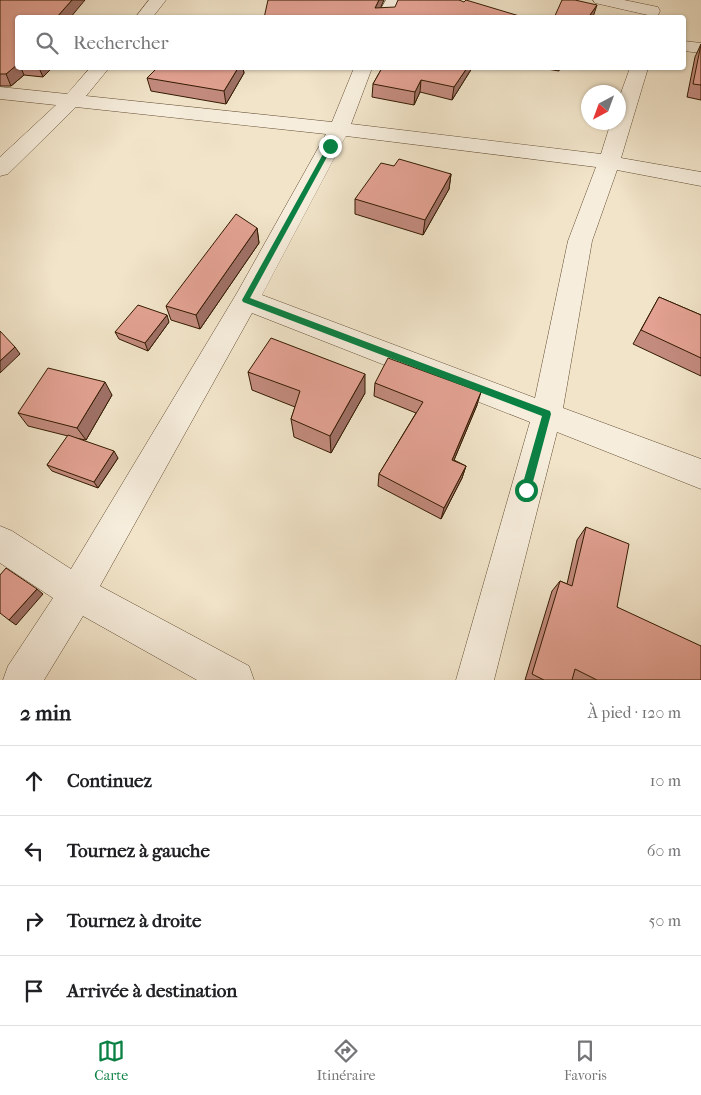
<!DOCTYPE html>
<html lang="fr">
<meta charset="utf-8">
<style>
body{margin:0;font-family:"IM FELL French Canon",serif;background:#f6f6f6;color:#202124}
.compass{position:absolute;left:581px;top:85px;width:45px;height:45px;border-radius:50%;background:#fff;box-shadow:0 1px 4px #0004;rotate:221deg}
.stop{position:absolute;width:15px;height:15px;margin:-11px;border:4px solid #0b8043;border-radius:50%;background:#fff}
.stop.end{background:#0b8043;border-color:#fff;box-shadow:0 1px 5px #0008}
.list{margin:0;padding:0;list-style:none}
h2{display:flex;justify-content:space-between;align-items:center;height:65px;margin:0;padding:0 20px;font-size:21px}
h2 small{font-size:16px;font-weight:400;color:#757577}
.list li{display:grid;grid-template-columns:32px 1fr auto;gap:15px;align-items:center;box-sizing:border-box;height:70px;padding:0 20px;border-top:1px solid #e0e0e0}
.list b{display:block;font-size:19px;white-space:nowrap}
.list em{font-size:16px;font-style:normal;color:#757577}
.icon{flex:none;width:28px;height:28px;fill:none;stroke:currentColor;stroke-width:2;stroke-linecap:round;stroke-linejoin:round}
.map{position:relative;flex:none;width:701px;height:680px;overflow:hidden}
.search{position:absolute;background:#fff;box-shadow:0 1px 4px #0004;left:15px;right:15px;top:15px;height:55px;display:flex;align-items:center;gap:12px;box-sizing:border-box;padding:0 18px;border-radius:5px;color:#757577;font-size:19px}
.sheet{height:345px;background:#fff}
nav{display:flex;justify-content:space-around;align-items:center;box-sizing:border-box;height:70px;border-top:1px solid #e0e0e0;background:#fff;font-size:14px;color:#757577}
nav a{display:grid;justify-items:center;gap:2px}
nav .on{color:#0b8043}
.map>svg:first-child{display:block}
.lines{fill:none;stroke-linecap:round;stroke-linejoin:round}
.minor-casing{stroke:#624c32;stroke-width:1}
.minor{fill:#f6eddc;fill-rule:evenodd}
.wall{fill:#c38b7e;stroke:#331a00}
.shaded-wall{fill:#9f7167;stroke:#331a00}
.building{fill:#e3a293;stroke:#331a00}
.route{fill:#0b8043}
</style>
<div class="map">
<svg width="701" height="680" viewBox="0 0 701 680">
<rect width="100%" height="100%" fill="#f1e4c9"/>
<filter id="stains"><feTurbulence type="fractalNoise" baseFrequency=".004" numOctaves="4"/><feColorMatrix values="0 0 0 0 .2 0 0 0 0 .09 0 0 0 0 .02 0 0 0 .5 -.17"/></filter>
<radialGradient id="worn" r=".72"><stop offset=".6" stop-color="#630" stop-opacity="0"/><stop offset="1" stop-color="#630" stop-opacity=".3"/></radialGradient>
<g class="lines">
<g class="minor-casing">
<g id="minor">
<path d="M149,0h17l-14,18h-17z"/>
<path d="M386,0h16l-9,18h-17z"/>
<path d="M593,0h31l34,7 2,4 -2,4 -6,1 -57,-13z"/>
<path d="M684,41l17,2v10l-17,-2z"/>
<path d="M90,68h19l-23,28 246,26 22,-54h18l-21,56 250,30 10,-32h7v-21l12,-33h18l-27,90 80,14v14l-84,-16 -25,71 -29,167 138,51v30l-144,-57 -63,248h-38l74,-258 -278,-109 -152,273 149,80 5,14h-57l-114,-64 -39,64h-41l5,-14 45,-68 -53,-35v-37l12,5 59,38 166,-276 89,-159 -250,-27 -68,67 -8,2v-19l56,-52 -56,-6v-12l67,7zM346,136l250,31 -28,74 -33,157 -273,-103z"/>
</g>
</g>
<use href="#minor" class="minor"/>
</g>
<g class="wall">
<path d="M0,0l18,18v50h34l-9,9 -19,-2 -13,11h-11z"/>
<path d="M701,44v56l-14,-3 8,-40z"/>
<path d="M157,68h86l1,5 -18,31 -75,-13 -4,-13z"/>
<path d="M381,68h91l-20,32 -32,-8 -6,13 -42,-8 1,-13 9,-16z"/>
<path d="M541,68h19l-1,3z"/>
<path d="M394,166l57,8 -2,15 -26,46 -68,-21v-15z"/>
<path d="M257,228l2,15 -59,86 -29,-9 -5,-14z"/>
<path d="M659,297l42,18v61l-68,-32z"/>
<path d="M169,322l-21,29 -29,-12 -4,-7z"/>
<path d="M248,372l117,21 -34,60 -37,-16 -3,-18 4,-12 -43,-17z"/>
<path d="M375,383l102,22 -23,55 12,6 -4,12 -21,41 -63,-33 1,-12 37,-61 -42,-17z"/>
<path d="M112,395l-26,45 -11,-2 43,20 -20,30 -46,-17 -5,-6 21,-29 -40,-10 -10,-13z"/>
<path d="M586,527l31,80 84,73h-176l27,-89 8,-10 7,3 10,-44z"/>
</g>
<g class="shaded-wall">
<path d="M72,0h13l-15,18h-14z"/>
<path d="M379,0h5l-8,18 -1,-10z"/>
<path d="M597,5l-4,12 -3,-2z"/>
<path d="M18,64v4h3l3,7 -13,11 -5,-12z"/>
<path d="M39,68h13l-9,9z"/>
<path d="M238,68h5l1,5 -18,31 -2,-13z"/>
<path d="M467,68h5l-20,32 2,-13z"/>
<path d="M421,80l-1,12 -6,13 1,-13z"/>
<path d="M451,174l-2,15 -26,46 2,-15z"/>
<path d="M257,228l2,15 -59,86 -4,-14z"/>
<path d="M167,315l2,7 -21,29 -3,-8z"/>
<path d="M15,347l5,7 -20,19v-12z"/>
<path d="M365,374v19l-34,60 -1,-17z"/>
<path d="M105,382l7,13 -26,45 -9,-12z"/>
<path d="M481,392l-4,13 -28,67 3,-12z"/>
<path d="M114,451l4,7 -20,30 -4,-6z"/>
<path d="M466,466l-4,12 -21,41 3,-11z"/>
<path d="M37,589l6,5 -27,31 -7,-5z"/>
</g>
<g class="building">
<path d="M0,0h72l-16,18h-38v46l-12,10h-6z"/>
<path d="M268,0h111l-4,8 20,-1 3,-7h61l5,2 2,-2 60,18h-262z"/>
<path d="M562,0h13l22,5 -7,10 7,1 -1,2h-42z"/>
<path d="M701,44v41l-8,-1z"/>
<path d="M157,68h81l-14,23 -77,-13z"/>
<path d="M382,68h85l-13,19 -33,-7 -6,12 -42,-8z"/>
<path d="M399,159l52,15 -26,46 -70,-21 26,-36 13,3z"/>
<path d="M236,214l21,14 -61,87 -30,-9z"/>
<path d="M659,297l42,18v43l-60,-28z"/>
<path d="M138,305l29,10 -22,28 -30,-11z"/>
<path d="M0,331l15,16 -15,14z"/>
<path d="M271,338l94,36 -35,62 -39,-17 9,-28 -52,-19z"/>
<path d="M388,358l93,34 -29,68 14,6 -22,42 -65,-34 44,-72 -48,-19z"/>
<path d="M48,368l57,14 -28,46 -59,-15z"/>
<path d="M68,435l46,16 -20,31 -47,-17z"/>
<path d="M586,527l43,17 -12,63 84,39v34h-104l-22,-11 -3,11h-28l-12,-6 28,-93 12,5z"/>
<path d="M6,568l31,21 -28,31 -9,-7v-38z"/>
</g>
<path class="route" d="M328,145l5,1 -83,152 300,113 1,3 -21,79 -4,1 -5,-4 21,-74 -299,-114 -1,-2z"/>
<rect width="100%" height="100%" filter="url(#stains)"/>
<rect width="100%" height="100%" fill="url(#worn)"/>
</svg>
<svg class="compass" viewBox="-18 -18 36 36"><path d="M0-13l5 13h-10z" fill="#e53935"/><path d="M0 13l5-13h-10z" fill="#757577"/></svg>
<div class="stop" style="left:526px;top:490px"></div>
<div class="stop end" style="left:330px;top:146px"></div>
<div class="search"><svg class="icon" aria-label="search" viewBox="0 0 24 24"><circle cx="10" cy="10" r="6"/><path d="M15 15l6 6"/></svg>Rechercher</div>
</div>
<section class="sheet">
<h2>2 min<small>À pied · 120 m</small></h2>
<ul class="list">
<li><svg class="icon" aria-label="ahead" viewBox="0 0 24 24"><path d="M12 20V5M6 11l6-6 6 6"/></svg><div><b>Continuez</b></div><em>10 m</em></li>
<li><svg class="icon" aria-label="left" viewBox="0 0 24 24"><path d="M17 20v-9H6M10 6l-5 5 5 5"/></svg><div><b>Tournez à gauche</b></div><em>60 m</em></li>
<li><svg class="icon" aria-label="right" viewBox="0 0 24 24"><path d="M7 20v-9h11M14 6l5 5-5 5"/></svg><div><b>Tournez à droite</b></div><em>50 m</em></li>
<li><svg class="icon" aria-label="arrive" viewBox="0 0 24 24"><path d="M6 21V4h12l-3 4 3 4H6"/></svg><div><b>Arrivée à destination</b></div></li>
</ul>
</section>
<nav>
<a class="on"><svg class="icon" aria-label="map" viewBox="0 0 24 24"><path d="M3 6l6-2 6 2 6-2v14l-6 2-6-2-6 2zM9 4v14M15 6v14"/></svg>Carte</a>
<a><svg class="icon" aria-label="directions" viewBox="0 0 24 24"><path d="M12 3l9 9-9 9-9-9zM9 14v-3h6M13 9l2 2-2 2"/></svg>Itinéraire</a>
<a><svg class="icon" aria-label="saved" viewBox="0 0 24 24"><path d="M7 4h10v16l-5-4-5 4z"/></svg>Favoris</a>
</nav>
